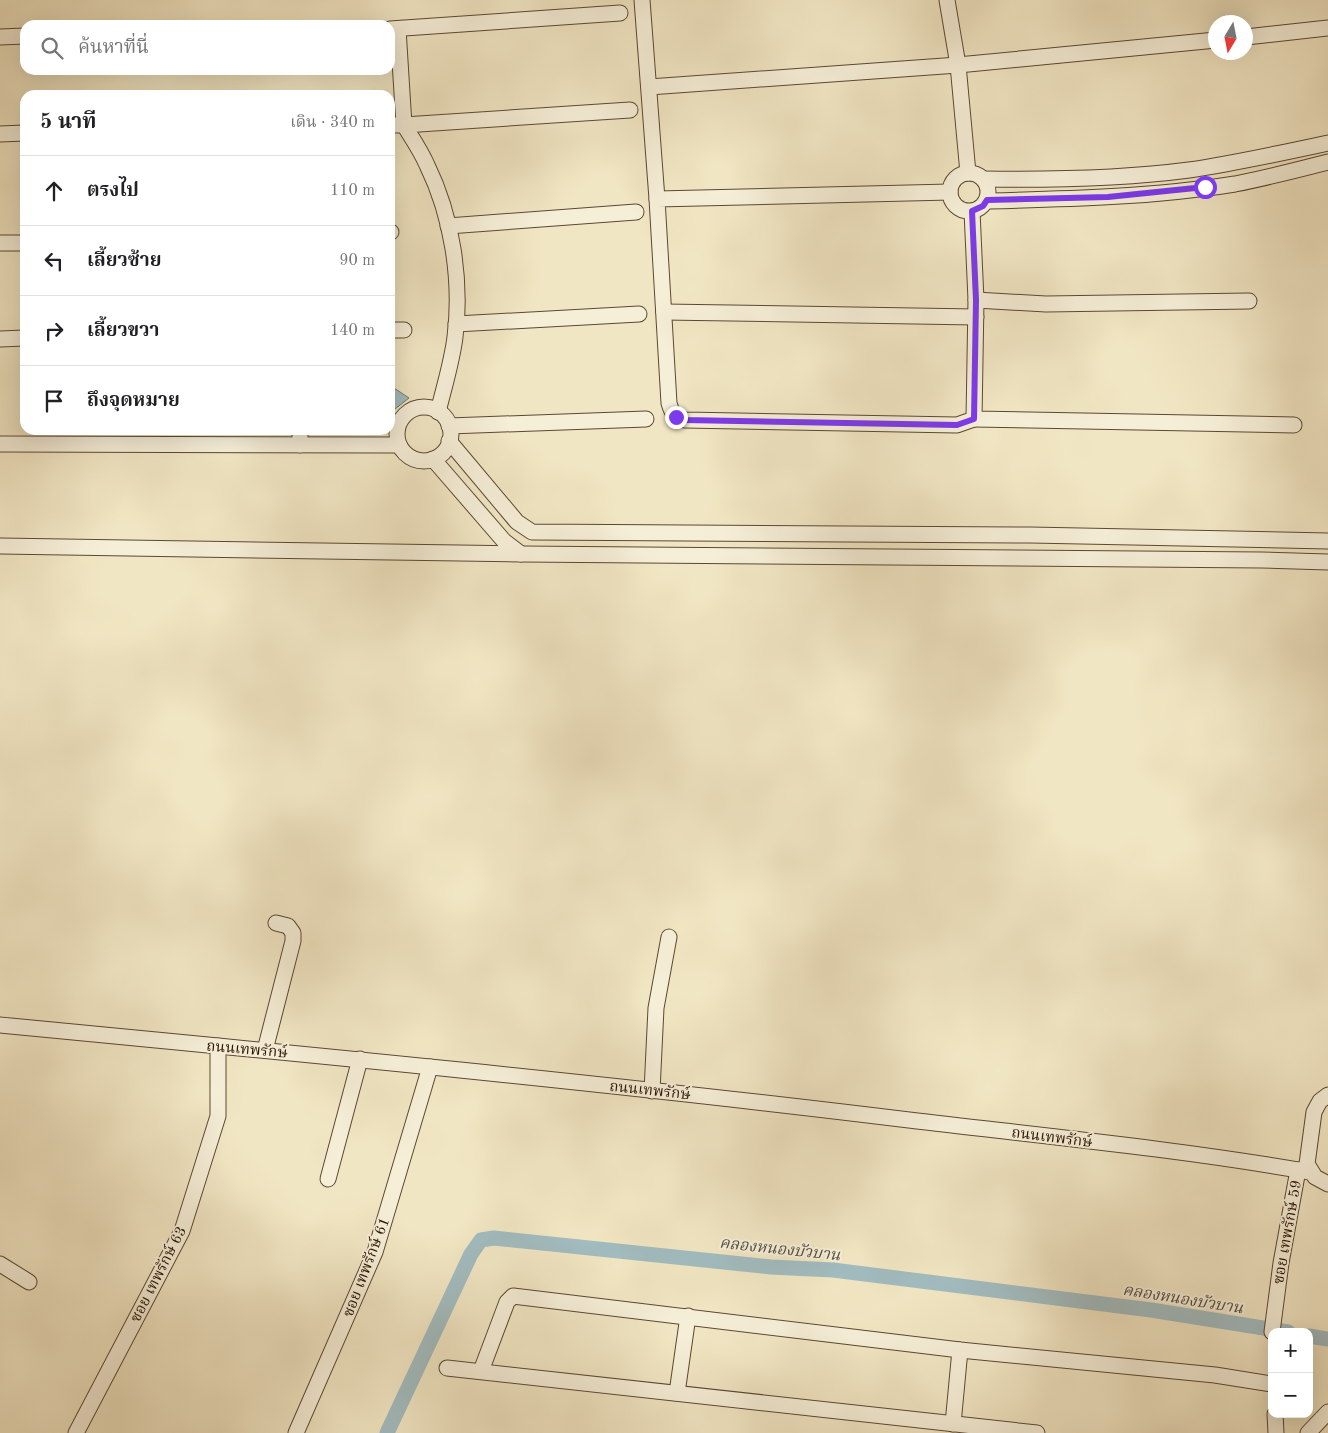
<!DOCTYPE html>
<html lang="th">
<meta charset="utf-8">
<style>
body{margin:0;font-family:"Old Standard TT","Noto Serif Thai",serif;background:#f2f2f2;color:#202124}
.controls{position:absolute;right:15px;bottom:15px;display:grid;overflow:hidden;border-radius:10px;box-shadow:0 5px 20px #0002}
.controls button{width:45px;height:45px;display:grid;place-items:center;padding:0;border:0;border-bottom:1px solid #e0e0e0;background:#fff;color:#202124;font:25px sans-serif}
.compass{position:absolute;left:1208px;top:15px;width:45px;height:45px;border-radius:50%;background:#fff;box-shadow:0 5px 20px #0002;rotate:190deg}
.stop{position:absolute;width:15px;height:15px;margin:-11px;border:4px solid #7c3aed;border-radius:50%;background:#fff}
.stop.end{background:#7c3aed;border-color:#fff;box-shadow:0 1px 5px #0008}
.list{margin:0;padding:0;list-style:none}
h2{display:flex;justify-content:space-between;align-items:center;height:65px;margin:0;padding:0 20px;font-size:21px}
h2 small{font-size:16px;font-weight:400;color:#757577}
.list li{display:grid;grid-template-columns:32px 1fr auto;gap:15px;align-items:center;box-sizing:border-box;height:70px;padding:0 20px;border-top:1px solid #e0e0e0}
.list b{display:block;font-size:19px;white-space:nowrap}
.list em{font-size:16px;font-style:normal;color:#757577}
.icon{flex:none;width:28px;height:28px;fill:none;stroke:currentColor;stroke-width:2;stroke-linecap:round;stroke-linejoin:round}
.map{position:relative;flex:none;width:1328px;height:1433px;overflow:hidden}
.search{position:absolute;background:#fff;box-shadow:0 5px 20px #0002;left:20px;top:20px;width:375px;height:55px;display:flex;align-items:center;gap:12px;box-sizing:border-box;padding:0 18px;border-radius:15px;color:#757577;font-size:19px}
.panel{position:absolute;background:#fff;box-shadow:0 5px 20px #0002;left:20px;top:90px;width:375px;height:345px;border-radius:15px}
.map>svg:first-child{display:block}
.water{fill:#a2bcc0;stroke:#727874}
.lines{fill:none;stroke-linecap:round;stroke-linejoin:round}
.canal{stroke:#a2bcc0;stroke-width:15}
.street-casing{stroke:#5b4833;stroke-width:17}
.street{stroke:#f6efd8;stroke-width:15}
.route{stroke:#7c3aed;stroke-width:6}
.labels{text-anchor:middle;stroke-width:4;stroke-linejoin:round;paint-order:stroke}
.street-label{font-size:15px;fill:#291303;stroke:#f6efd8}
.water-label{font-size:16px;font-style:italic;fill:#534e45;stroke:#f6efd8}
</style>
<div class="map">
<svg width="1328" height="1433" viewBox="0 0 1328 1433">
<rect width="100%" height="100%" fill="#f1e6c3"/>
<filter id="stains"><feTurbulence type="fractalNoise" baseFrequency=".004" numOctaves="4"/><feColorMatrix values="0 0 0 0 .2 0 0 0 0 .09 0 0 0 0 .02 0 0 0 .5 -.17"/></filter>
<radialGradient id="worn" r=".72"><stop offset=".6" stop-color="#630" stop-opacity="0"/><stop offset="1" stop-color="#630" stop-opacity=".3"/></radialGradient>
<path class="water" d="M394,388l15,10 -19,15v-22z"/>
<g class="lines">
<g class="canal">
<path d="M1309,1336l19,3"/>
<path d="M387,1433l84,-179 10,-14 13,-2 277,29 62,3 318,40 137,22"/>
</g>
<g class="street-casing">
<g id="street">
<path d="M642,0l15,199"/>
<path d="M947,0l11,65 10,108"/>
<path d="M390,29l230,-16"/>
<path d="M398,29l6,96 226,-15"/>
<path d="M0,37l25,-1"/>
<path d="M1246,37l82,-9"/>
<path d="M649,87l309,-22 258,-25"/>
<path d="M390,125h14c8,13 17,26 23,40 25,51 35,115 28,172 -3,25 -11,50 -17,75"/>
<path d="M0,134l25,-1"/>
<circle cx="969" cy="192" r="19"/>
<path d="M983,179c69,1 138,0 206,-9 47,-7 93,-17 139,-27"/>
<path d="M950,192l-293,7 12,204c3,11 6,14 16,17l272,5 17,-6"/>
<path d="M987,201c82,-2 166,-4 248,-17 31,-6 62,-14 93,-22"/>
<path d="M972,211l4,89 -2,119 320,6"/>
<path d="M448,226l188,-14"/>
<path d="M390,232h1"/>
<path d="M0,243h25"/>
<path d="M976,300l70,4 203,-3"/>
<path d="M664,312l312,5"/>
<path d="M456,324l183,-10"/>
<path d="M390,330h14"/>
<path d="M0,339l25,-1"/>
<circle cx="424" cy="434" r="27"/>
<path d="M449,426l197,-7"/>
<path d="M449,441l68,81 15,10 498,3 298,6"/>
<path d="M0,444l399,1"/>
<path d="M300,445v-15"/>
<path d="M433,459l71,82 17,13"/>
<path d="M0,546l521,8 741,6 66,2"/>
<path d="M0,1025c303,29 607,58 909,95 134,16 269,29 401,52"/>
<path d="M265,1050l28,-109v-8l-5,-7 -12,-3"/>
<path d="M652,1091l4,-83 13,-71"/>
<path d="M1328,1095l-8,6 -6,11 -7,52 8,13 13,7"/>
<path d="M328,1179l32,-120"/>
<path d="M0,1264l29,18"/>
<path d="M1272,1332l9,-69 17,-93"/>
<path d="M447,1368l590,65"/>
<path d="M481,1371l26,-69 6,-6 447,54 255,25 57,9"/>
<path d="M677,1393l11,-77"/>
<path d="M1275,1414l1,19"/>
<path d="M953,1424l7,-74"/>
<path d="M76,1433l106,-202 36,-115v-70"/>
<path d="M296,1433l79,-181 55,-185"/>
<path d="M1308,1433l20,-21"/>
</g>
</g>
<use href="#street" class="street"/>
</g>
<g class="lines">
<path class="route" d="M676,417l9,3 272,5 17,-6 2,-119 -4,-89 11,-5 4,-6 121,-3 97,-10"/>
</g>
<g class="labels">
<g class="street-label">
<text transform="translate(247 1049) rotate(5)" y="5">ถนนเทพรักษ์</text>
<text transform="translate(650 1090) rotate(6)" y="5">ถนนเทพรักษ์</text>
<text transform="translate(1052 1137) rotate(7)" y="5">ถนนเทพรักษ์</text>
<text transform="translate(1287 1232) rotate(-80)" y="5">ซอย เทพรักษ์ 59</text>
<text transform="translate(366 1267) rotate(-69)" y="5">ซอย เทพรักษ์ 61</text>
<text transform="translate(158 1274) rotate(-63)" y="5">ซอย เทพรักษ์ 63</text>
</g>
<g class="water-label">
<text transform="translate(780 1248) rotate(6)" y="6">คลองหนองบัวบาน</text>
<text transform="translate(1183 1298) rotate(9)" y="6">คลองหนองบัวบาน</text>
</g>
</g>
<rect width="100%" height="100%" filter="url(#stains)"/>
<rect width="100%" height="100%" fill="url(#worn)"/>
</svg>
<div class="controls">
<button>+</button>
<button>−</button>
</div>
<svg class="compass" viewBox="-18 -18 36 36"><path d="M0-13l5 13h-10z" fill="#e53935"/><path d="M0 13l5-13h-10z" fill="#757577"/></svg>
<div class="stop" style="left:1205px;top:187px"></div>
<div class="stop end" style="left:676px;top:417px"></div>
<div class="search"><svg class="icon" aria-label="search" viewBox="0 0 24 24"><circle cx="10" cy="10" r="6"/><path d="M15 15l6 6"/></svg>ค้นหาที่นี่</div>
<section class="panel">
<h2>5 นาที<small>เดิน · 340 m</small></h2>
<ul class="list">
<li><svg class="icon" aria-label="ahead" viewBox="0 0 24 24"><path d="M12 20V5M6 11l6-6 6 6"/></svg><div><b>ตรงไป</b></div><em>110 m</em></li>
<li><svg class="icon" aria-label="left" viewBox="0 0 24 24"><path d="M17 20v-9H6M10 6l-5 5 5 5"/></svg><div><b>เลี้ยวซ้าย</b></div><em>90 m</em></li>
<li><svg class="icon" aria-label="right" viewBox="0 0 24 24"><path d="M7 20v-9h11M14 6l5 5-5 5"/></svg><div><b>เลี้ยวขวา</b></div><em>140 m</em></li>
<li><svg class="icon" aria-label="arrive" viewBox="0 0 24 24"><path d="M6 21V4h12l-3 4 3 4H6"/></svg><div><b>ถึงจุดหมาย</b></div></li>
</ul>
</section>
</div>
